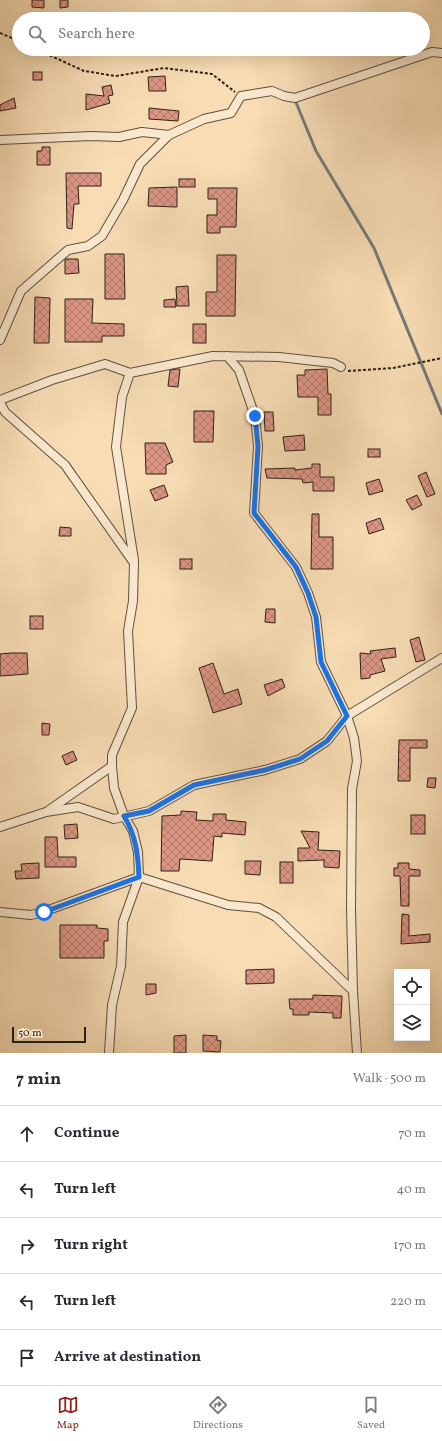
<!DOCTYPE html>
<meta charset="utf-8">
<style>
body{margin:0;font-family:Vollkorn,serif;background:#f7f7f7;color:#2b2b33}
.controls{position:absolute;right:12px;bottom:12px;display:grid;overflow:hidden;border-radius:0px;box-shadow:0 4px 16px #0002}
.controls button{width:36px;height:36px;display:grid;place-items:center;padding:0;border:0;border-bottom:1px solid #e1e1e2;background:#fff;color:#2b2b33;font:20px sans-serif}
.scale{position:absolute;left:12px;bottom:10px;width:74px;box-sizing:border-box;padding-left:4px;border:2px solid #2c2116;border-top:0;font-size:11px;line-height:14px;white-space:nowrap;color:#2c2116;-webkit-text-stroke:3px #fae8ce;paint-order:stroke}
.stop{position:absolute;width:12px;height:12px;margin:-9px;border:3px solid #1a73e8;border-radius:50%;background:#fff}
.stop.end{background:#1a73e8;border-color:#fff;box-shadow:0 1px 4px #0008}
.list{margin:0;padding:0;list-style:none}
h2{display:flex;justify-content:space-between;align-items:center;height:52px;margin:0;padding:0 16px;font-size:17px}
h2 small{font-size:13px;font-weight:400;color:#7c7c81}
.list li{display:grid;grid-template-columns:26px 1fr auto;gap:12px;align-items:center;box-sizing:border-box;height:56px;padding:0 16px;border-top:1px solid #e1e1e2}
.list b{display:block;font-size:15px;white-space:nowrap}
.list em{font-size:13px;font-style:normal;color:#7c7c81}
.icon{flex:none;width:22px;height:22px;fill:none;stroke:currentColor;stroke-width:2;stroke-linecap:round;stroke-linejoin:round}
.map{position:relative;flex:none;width:442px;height:1053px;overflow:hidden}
.search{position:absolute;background:#fff;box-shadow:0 4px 16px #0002;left:12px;right:12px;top:12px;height:44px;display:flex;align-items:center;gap:10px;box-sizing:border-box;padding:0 14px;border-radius:22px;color:#7c7c81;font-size:15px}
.sheet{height:332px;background:#fff}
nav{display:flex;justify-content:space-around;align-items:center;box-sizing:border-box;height:56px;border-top:1px solid #e1e1e2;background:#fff;font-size:11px;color:#7c7c81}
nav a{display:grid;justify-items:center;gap:2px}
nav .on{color:#8f2418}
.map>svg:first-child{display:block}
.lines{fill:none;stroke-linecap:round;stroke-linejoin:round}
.stream{stroke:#737c78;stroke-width:3}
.building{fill:url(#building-cross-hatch);stroke:#2c2116}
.street-casing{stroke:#5f503e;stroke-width:10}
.path{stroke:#2c2116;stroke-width:2;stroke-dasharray:3 2;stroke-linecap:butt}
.street{stroke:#fae8ce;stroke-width:8}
.route{stroke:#1a73e8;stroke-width:5}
</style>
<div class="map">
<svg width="442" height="1053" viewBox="0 0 442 1053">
<defs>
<pattern id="building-cross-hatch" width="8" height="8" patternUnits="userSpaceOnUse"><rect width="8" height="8" fill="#dd9685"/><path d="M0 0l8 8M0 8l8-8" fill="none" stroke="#b37a6c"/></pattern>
</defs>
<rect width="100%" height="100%" fill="#f7dcb4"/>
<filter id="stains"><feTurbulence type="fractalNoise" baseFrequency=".005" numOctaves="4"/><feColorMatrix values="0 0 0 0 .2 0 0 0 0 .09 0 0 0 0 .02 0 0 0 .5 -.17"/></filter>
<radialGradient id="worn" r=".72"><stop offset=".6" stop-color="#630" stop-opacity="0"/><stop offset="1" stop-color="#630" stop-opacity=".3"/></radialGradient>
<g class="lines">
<path class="stream" d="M295,100l21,51 58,97 68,166"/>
</g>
<g class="building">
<path d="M32,0h12v8l-12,-1z"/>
<path d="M60,0h8v7l-8,1z"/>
<rect x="33" y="72" width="9" height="8"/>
<path d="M165,76l1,15h-17l-1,-14z"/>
<path d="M111,85l2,10 -5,1 2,7 -24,7v-16l18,2 -2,-9z"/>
<path d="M14,98l2,10 -16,3v-6z"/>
<path d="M149,108l30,3 -1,10 -29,-2z"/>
<path d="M42,147h8v18h-13v-14h5z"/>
<path d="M66,173h35v13h-23l1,18h-5l-2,25 -5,-1z"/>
<rect x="179" y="179" width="16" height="8"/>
<path d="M177,187v20l-29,-1 1,-18z"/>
<path d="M208,188h29l-1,39h-16v6h-13v-18h10v-16h-9z"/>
<path d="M105,254h19l1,45h-20z"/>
<path d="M217,255h19l-1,61h-29v-24h11z"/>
<path d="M66,259h12l1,14 -14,1v-14z"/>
<path d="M188,286l1,20h-12l-1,-19z"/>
<path d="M35,297l15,1 -1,45h-15z"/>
<path d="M65,299h28l-1,24 32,1v12h-22v6h-37z"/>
<path d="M175,299l1,8h-12v-7z"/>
<rect x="193" y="324" width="13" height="19"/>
<path d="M177,369h3l-2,18 -10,-1 2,-16z"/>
<path d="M327,369l1,25h3v21h-13v-18h-20l-1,-22h8v-5z"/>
<path d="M194,411h20l-1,31h-19z"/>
<path d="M264,412h9l1,19h-9z"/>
<path d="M304,435l1,15 -20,1 -2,-14z"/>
<path d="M145,443h20l8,19 -7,3v9h-20z"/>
<rect x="368" y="449" width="12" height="8"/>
<path d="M312,464h8v13h14v14h-21v-9l-10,1 -1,-4 -35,-1 -2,-9 30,-1v2l17,-2z"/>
<path d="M426,472l9,22 -8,3 -9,-21z"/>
<path d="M379,479l4,12 -14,4 -3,-12z"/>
<path d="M164,485l4,11 -13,5 -5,-11z"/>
<path d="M417,495l5,10 -10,5 -6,-10z"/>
<path d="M312,514h7v23h14v32h-22z"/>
<path d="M380,518l4,11 -15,5 -3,-11z"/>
<path d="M60,527l11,1v8h-12z"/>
<rect x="180" y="559" width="12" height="10"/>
<path d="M266,609h9v14l-10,-1z"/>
<rect x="30" y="616" width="13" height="13"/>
<path d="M419,637l6,23 -9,2 -6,-22z"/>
<path d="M395,648l1,9 -15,2 4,12 -15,4v3l-9,1 -1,-26 11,1 -1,-3z"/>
<path d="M11,653h16l1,21 -28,2v-22z"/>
<path d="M213,663l11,31 14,-5 4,15 -29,9 -14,-45z"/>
<path d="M282,679l3,8 -17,9 -4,-11z"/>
<path d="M42,723l8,1 -1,11h-7z"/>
<path d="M399,740h28v8h-17v33h-12z"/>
<path d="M73,751l4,9 -11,5 -4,-9z"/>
<path d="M428,778h8l-1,10 -8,-1z"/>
<path d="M181,811l16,1 -1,8 17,1v-7h13v6l20,2 -1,13 -23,-2v4l-8,-1 -2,25 -32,-2 -1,12h-18l1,-55 19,-1z"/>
<rect x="411" y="815" width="14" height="19"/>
<path d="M77,824l1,14 -13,1 -1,-14z"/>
<path d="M301,831l18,1 -1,18 22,1 -1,17 -15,-1v-7l-26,1v-13h12z"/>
<path d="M45,837h12l1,20h18v10h-31z"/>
<path d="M245,861h16l-1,14 -15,-1z"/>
<rect x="280" y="862" width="13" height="21"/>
<path d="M39,863v15l-23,1 -1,-8h7l-1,-7z"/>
<path d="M398,863h11v6l11,1v6h-11v30h-8l-1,-30h-6v-8h4z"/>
<path d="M402,914l7,1v21l21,-2v8l-29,2z"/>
<path d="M60,925h37v3l11,1v12h-4v17h-44z"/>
<path d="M274,969v14l-28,1v-14z"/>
<path d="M146,984h10v9l-10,2z"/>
<path d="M313,995l29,1 -1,22h-8v-5l-24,-1v3h-16v-6h-3l-1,-10h24z"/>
<path d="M186,1035v18h-12v-17z"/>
<path d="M203,1035l14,1v4l4,1 -1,11 -17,-1z"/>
</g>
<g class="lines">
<g class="street-casing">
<g id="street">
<path d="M0,140l91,-4 28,1 23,-5 27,3"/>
<path d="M0,340l21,-49 47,-41 20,-4 14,-10 21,-36 17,-36 29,-29 35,-16 27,-6 10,-17 31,-5 12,5 11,2 137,-46 10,1"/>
<path d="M227,356l12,14 16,46 3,30 -4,67 42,54 12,26 8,24 5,45 26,54 7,22 3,23 -5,28 -1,120 2,82 4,62"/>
<path d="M0,400l52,-20 53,-16 25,9"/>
<path d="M0,402l5,10 60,53 69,98 -1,38 -5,30 4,77 -20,47v11l2,22 10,28 9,15 5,21 1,25 -16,45 -2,44 -9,39 -3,48"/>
<path d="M134,560l-18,-113 6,-50 8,-24 83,-17 66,1 54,6 8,4"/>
<path d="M49,810l63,-44"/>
<path d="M0,827l46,-15 32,-5 36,12 35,-8 45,-26 71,-15 35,-11 27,-18 20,-25 95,-58"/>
<path d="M0,912l31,3 12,-3 96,-35 89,28 31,3 17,9 77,74"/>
</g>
</g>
<g class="path">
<path d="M0,33l19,8"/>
<path d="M36,49l48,22 32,5 48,-8 48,6 23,18"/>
<path d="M348,371l45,-3 49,-10"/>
</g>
<use href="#street" class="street"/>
</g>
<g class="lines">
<path class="route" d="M44,912l95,-35c-1,-23 -3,-41 -15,-61l25,-5 45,-26 71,-15 35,-11 27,-18 20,-25 -26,-54 -5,-45 -8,-24 -12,-26 -42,-54 4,-67 -3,-30"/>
</g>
<rect width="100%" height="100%" filter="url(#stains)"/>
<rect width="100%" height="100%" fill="url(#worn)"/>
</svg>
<div class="controls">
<button><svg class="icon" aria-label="locate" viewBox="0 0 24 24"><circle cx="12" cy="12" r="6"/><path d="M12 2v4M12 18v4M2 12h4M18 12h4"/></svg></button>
<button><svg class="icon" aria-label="layers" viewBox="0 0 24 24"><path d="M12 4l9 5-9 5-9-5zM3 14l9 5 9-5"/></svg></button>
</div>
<div class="scale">50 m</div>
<div class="stop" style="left:44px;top:912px"></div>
<div class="stop end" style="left:255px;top:416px"></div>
<div class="search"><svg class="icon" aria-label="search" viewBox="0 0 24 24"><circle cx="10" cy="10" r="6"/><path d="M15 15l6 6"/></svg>Search here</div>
</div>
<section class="sheet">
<h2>7 min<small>Walk · 500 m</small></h2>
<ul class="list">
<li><svg class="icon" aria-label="ahead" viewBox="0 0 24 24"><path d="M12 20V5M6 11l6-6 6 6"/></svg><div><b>Continue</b></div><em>70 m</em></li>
<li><svg class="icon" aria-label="left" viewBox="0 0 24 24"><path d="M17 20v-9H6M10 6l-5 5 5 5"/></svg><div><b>Turn left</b></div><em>40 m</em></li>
<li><svg class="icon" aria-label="right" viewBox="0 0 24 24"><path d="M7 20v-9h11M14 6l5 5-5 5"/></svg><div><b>Turn right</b></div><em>170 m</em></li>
<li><svg class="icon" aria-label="left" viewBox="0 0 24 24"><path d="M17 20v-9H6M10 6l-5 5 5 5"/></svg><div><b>Turn left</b></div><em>220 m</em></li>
<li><svg class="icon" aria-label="arrive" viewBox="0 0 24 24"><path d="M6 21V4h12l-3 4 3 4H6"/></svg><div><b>Arrive at destination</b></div></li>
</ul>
</section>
<nav>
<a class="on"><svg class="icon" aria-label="map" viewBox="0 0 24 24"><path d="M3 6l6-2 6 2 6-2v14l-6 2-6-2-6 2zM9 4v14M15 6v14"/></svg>Map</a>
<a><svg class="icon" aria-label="directions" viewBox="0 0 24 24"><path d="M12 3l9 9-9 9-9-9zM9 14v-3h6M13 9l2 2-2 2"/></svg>Directions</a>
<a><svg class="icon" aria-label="saved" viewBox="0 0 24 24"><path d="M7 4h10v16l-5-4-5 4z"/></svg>Saved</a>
</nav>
